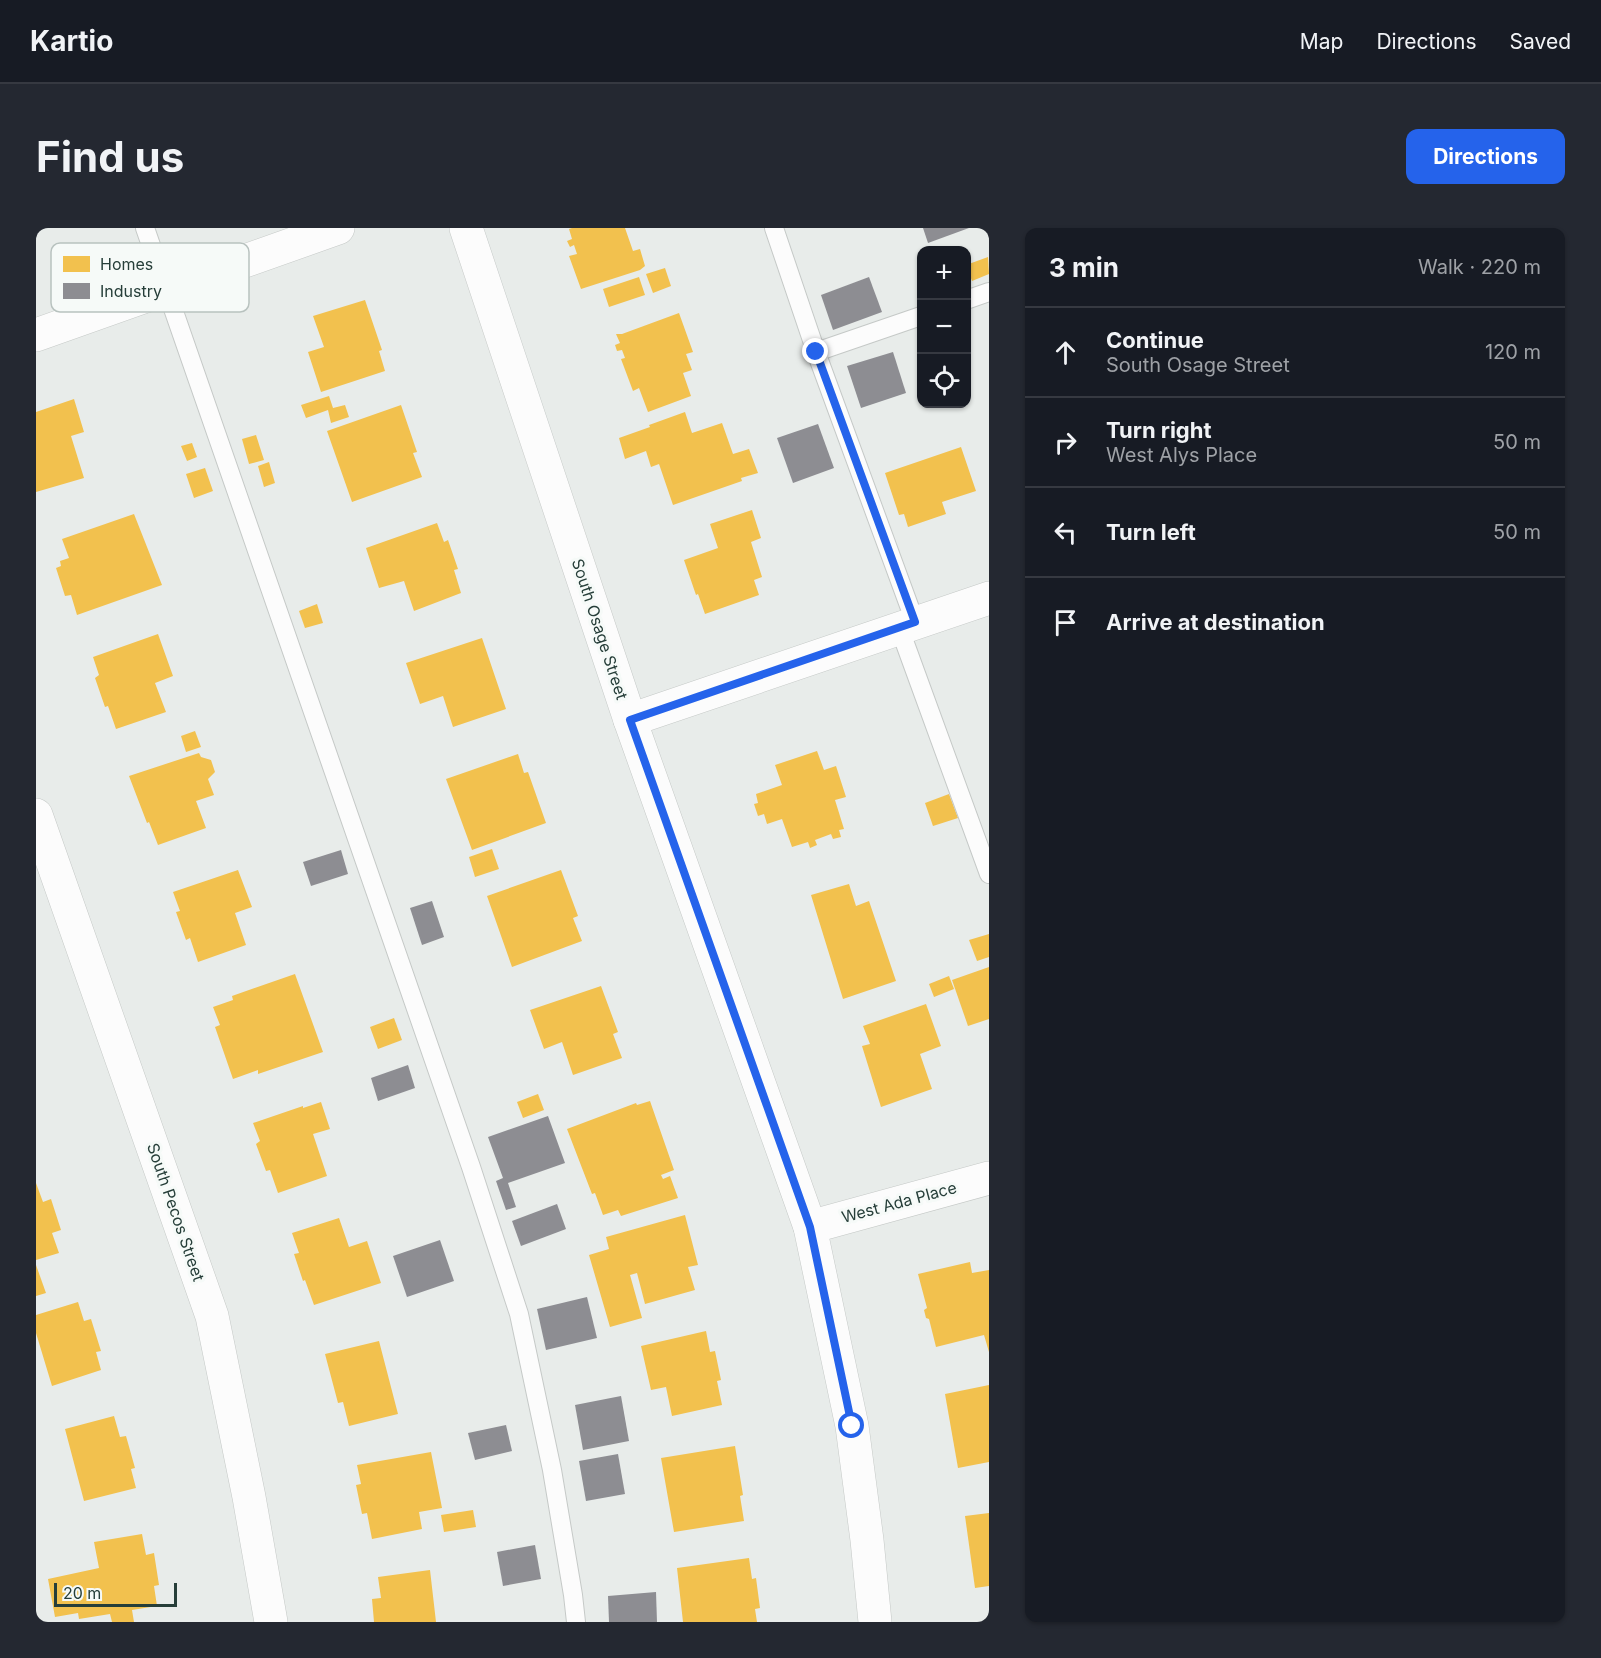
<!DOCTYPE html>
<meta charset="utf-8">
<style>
body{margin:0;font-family:Inter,sans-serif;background:#242831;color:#f1f3f6}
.controls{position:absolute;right:18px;top:18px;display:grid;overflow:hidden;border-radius:12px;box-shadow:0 2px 4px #0004}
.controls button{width:54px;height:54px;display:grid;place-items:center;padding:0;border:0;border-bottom:2px solid #363941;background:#171b24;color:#f1f3f6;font:30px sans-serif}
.scale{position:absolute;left:18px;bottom:15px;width:123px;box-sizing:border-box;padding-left:6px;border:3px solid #263e39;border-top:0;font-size:16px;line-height:21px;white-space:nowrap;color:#263e39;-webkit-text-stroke:4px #f6faf8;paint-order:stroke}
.stop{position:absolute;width:18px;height:18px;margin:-14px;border:4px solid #2563eb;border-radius:50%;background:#fff}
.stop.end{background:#2563eb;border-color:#fff;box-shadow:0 2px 6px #0008}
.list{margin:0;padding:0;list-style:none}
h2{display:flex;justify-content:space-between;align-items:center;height:78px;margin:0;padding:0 24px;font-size:26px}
h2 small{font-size:20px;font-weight:400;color:#9ea1a6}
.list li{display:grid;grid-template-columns:39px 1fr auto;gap:18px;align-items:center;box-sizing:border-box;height:90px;padding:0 24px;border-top:2px solid #363941}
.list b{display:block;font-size:22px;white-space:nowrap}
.list p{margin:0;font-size:20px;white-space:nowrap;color:#9ea1a6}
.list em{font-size:20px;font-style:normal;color:#9ea1a6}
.icon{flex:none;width:33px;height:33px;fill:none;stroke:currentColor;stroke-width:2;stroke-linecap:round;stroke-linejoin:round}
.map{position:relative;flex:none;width:953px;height:1394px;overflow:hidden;border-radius:12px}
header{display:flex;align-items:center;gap:36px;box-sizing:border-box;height:84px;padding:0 30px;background:#171b24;border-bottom:2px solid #363941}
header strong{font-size:28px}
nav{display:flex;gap:33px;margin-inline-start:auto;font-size:21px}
.intro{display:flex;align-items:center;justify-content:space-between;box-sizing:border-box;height:144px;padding:0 36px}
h1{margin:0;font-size:42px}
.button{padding:15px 27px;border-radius:12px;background:#2563eb;color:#fff;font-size:21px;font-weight:700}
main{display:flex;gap:36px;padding:0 36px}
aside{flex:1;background:#171b24;border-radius:12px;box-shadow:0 2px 4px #0004}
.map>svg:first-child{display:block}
.homes{fill:#f2c14e}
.industry{fill:#8d8d92}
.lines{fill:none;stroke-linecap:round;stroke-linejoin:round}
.service-casing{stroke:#c5c9c7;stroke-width:20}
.minor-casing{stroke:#c5c9c7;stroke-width:34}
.service{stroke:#fcfcfc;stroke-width:18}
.minor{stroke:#fcfcfc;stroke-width:33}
.route{stroke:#2563eb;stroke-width:8}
.labels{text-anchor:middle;stroke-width:6;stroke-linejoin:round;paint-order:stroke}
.street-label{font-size:16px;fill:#263e39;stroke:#f6faf8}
.key{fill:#f6faf8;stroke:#b8c2bf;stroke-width:1.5}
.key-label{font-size:16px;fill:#263e39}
</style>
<header>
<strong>Kartio</strong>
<nav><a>Map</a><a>Directions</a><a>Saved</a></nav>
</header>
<div class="intro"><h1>Find us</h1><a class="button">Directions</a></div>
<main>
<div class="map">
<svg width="953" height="1394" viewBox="0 0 953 1394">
<rect width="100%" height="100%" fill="#e8ecea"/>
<g class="homes">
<path d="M536,0h53l8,23 7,-2 5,17 -5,4 -59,19 -12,-33 8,-2 -3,-9 -4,2 -3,-6 5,-2 -3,-10z"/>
<path d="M952,29l1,17 -17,7 -6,-16z"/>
<path d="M629,40l6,18 -18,7 -7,-19z"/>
<path d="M603,49l6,18 -36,12 -6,-18z"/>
<path d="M329,72l17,50 -3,1 6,20 -64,21 -13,-40 16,-5 -11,-31z"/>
<path d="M643,85l14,39 -7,2 6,16 -9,3 8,23 -43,16 -9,-24 -6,3 -12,-32 4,-1 -3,-8 -5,1 -2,-6 5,-2 -4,-9h6z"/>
<path d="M293,168l4,12 12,-3 4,12 -18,6 -3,-13 -22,8 -5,-13z"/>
<path d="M38,171l10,33 -13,4 13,42 -48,14v-80z"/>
<path d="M365,177l16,47 -4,1 9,24 -70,25 -25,-71z"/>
<path d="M649,184l7,21 30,-10 11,31 16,-5 9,24 -17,5 1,3 -69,24 -14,-41 -8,3 -5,-16 -21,8 -6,-21 31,-11 -1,-2z"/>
<path d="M220,207l8,25 -15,4 -7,-25z"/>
<path d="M156,215l5,14 -10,4 -6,-15z"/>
<path d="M925,219l15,44 -34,11 4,12 -38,13 -4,-13 -5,1 -14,-42z"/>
<path d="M233,234l6,21 -11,4 -6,-21z"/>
<path d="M169,240l8,23 -19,7 -8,-24z"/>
<path d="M716,282l9,28 -10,4 11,35 -8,3 5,15 -54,19 -7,-20 -2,1 -12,-35 34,-12 -8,-24z"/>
<path d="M98,286l28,71 -85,30 -6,-20 -6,1 -9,-28 5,-2 -1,-5 9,-3 -7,-19z"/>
<path d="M401,295l7,19 4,-2 10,29 -4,1 7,23 -47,18 -10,-30 -25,7 -13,-40z"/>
<path d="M281,376l6,19 -18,5 -6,-17z"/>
<path d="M122,406l15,42 -18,7 11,29 -50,17 -8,-23 -3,1 -10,-29 4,-3 -6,-18z"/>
<path d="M446,410l24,71 -53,18 -10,-31 -23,8 -14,-41z"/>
<path d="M159,503l6,16 -15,5 -5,-16z"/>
<path d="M781,523l7,19 12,-4 10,31 -11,3 9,29 -5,1 2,7 -8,2 -2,-5 -16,6 2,5 -7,3 -2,-6 -16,5 -10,-28 -15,5 -3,-10 -6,2 -4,-12 4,-1 -2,-9 26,-9 -7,-20z"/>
<path d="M163,525l2,4 10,3 4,12 -7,7 6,16 -18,6 10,27 -48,17 -9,-23 -2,1 -18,-47z"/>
<path d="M482,526l6,19 4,-1 18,51 -74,27 -26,-71z"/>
<path d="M913,566l9,24 -25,8 -8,-23z"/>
<path d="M456,621l7,20 -24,8 -6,-20z"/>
<path d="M202,642l14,37 -17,6 11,32 -48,17 -8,-24 -4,2 -10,-28 4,-1 -7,-19z"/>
<path d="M525,642l17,46 -5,2 9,23 -70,26 -25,-71z"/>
<path d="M813,656l7,22 13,-5 27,80 -53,18 -32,-104z"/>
<path d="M953,706v23l-12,4 -8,-21z"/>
<path d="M953,739v52l-21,7 -16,-46z"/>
<path d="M259,746l28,78 -65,22v-4l-25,9 -18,-52 5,-2 -7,-18 20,-7 -1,-4z"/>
<path d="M913,748l5,13 -20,8 -5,-13z"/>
<path d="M565,758l17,46 -5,2 9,24 -49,17 -11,-33 -18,7 -14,-39z"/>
<path d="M890,776l15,42 -21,8 12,35 -51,18 -19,-61 8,-2 -7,-18z"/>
<path d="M358,790l8,22 -24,9 -8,-22z"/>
<path d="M502,866l6,16 -21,8 -6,-16z"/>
<path d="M614,873l24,69 -13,5 2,4 7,-3 8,22 -57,18 -3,-6 -15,5 -8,-22 -3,1 -25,-65 69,-26 1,2z"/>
<path d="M285,874l9,27 -17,5 14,42 -49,17 -8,-23 -4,1 -10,-27 4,-3 -7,-18 50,-17v2z"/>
<path d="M0,955l7,19 8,-3 10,31 -9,3 7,20 -23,7z"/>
<path d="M649,987l13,50 -10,2 7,23 -50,14 -8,-31 -7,2 12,43 -32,9 -21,-72 20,-6 -3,-12z"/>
<path d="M303,990l10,29 18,-6 14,42 -67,22 -9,-25 -2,1 -9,-27 5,-1 -7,-20z"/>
<path d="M934,1034l2,11 17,-3v82l-5,-17 -48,12 -7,-28 -3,-1 -2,-8 3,-2 -9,-34z"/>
<path d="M0,1037l10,28 -10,3z"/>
<path d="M42,1074l6,19 7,-2 10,32 -5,1 5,18 -49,16 -16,-53v-18z"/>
<path d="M670,1103l4,21 5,-1 6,29 -4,1 5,24 -50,11 -6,-29 -15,3 -10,-44z"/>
<path d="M343,1113l19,73 -49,12 -6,-24 -5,1 -13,-49z"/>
<path d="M953,1157v77l-31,6 -13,-74z"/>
<path d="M78,1188l6,21 6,-1 9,32 -4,1 5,19 -52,13 -19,-72z"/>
<path d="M699,1218l8,49 -3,1 4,25 -70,11 -13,-74z"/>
<path d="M395,1224l11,56 -23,4 3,17 -50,10 -5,-26 -5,1 -6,-29 5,-1 -4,-19z"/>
<path d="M437,1282l3,17 -32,5 -3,-17z"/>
<path d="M953,1285v73l-14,2 -10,-72z"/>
<path d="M106,1306l4,21 8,-2 5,32 -5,1 3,20 -25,4 2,12h-22l-2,-8 -31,5 -1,-6 -23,4 -7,-38 51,-11 -5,-26z"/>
<path d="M713,1330l3,21 4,-1 4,30 -5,1 2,13h-74l-6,-54z"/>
<path d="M394,1342l6,52h-62l-2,-23 9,-1 -3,-21z"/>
</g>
<g class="industry">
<path d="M887,0h46l-41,15z"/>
<path d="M833,49l13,35 -49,18 -12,-35z"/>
<path d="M857,124l13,41 -45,15 -14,-42z"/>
<path d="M782,196l16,44 -41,15 -16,-45z"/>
<path d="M305,622l7,24 -37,12 -8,-24z"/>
<path d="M396,673l12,36 -22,8 -12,-37z"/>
<path d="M372,837l7,23 -37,13 -7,-23z"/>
<path d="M512,888l17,47 -57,20 8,24 -10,3 -10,-29 7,-3 -15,-41z"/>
<path d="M521,976l9,25 -45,17 -9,-25z"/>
<path d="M404,1012l14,41 -47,16 -14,-41z"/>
<path d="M551,1069l10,41 -51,12 -9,-41z"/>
<path d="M585,1168l8,45 -46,9 -8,-45z"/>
<path d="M470,1197l6,26 -37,9 -7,-27z"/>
<path d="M582,1226l7,40 -39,7 -7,-40z"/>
<path d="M499,1317l6,34 -38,7 -6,-34z"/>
<path d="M620,1364l1,30h-48l-1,-26z"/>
</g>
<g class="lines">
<g class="service-casing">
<g id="service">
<path d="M109,0l326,939 48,147 33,156 21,125 3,27"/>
<path d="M738,0l42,124 99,270"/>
<path d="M930,72l23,-8"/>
<path d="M780,124l105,-36"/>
<path d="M863,399l90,247"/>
</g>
</g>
<g class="minor-casing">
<g id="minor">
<path d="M430,0l164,492 180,507 42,199 15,114 8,82"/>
<path d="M0,107l302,-107"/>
<path d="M594,492l359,-122"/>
<path d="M0,587l176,501 37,181 22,125"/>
<path d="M774,999l179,-49"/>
</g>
</g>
<use href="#service" class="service"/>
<use href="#minor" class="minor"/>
</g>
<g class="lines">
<path class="route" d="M780,124l99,270 -285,98 180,507 42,199"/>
</g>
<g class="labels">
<g class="street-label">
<text transform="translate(564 401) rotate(72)" y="6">South Osage Street</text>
<text transform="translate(863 974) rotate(-15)" y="6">West Ada Place</text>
<text transform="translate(140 984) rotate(71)" y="6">South Pecos Street</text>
</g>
</g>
<rect x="15" y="15" width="198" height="69" rx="9" class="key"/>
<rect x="27" y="28" width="27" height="16" fill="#f2c14e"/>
<rect x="27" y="55" width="27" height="16" fill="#8d8d92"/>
<g class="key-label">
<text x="64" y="42">Homes</text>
<text x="64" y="69">Industry</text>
</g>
</svg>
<div class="controls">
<button>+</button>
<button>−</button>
<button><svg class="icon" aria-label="locate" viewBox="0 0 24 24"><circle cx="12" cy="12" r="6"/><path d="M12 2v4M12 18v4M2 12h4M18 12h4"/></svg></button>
</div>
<div class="scale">20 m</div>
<div class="stop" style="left:816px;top:1198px"></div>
<div class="stop end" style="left:780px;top:124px"></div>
</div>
<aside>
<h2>3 min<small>Walk · 220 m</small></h2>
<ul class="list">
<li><svg class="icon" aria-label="ahead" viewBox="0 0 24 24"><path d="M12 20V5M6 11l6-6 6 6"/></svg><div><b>Continue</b><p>South Osage Street</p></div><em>120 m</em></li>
<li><svg class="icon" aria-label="right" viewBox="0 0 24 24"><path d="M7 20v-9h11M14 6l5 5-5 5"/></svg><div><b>Turn right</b><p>West Alys Place</p></div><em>50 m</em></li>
<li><svg class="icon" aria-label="left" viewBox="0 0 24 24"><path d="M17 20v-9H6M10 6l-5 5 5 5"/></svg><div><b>Turn left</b></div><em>50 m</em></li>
<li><svg class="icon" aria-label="arrive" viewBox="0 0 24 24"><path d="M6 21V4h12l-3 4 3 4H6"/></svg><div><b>Arrive at destination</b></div></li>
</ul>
</aside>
</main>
